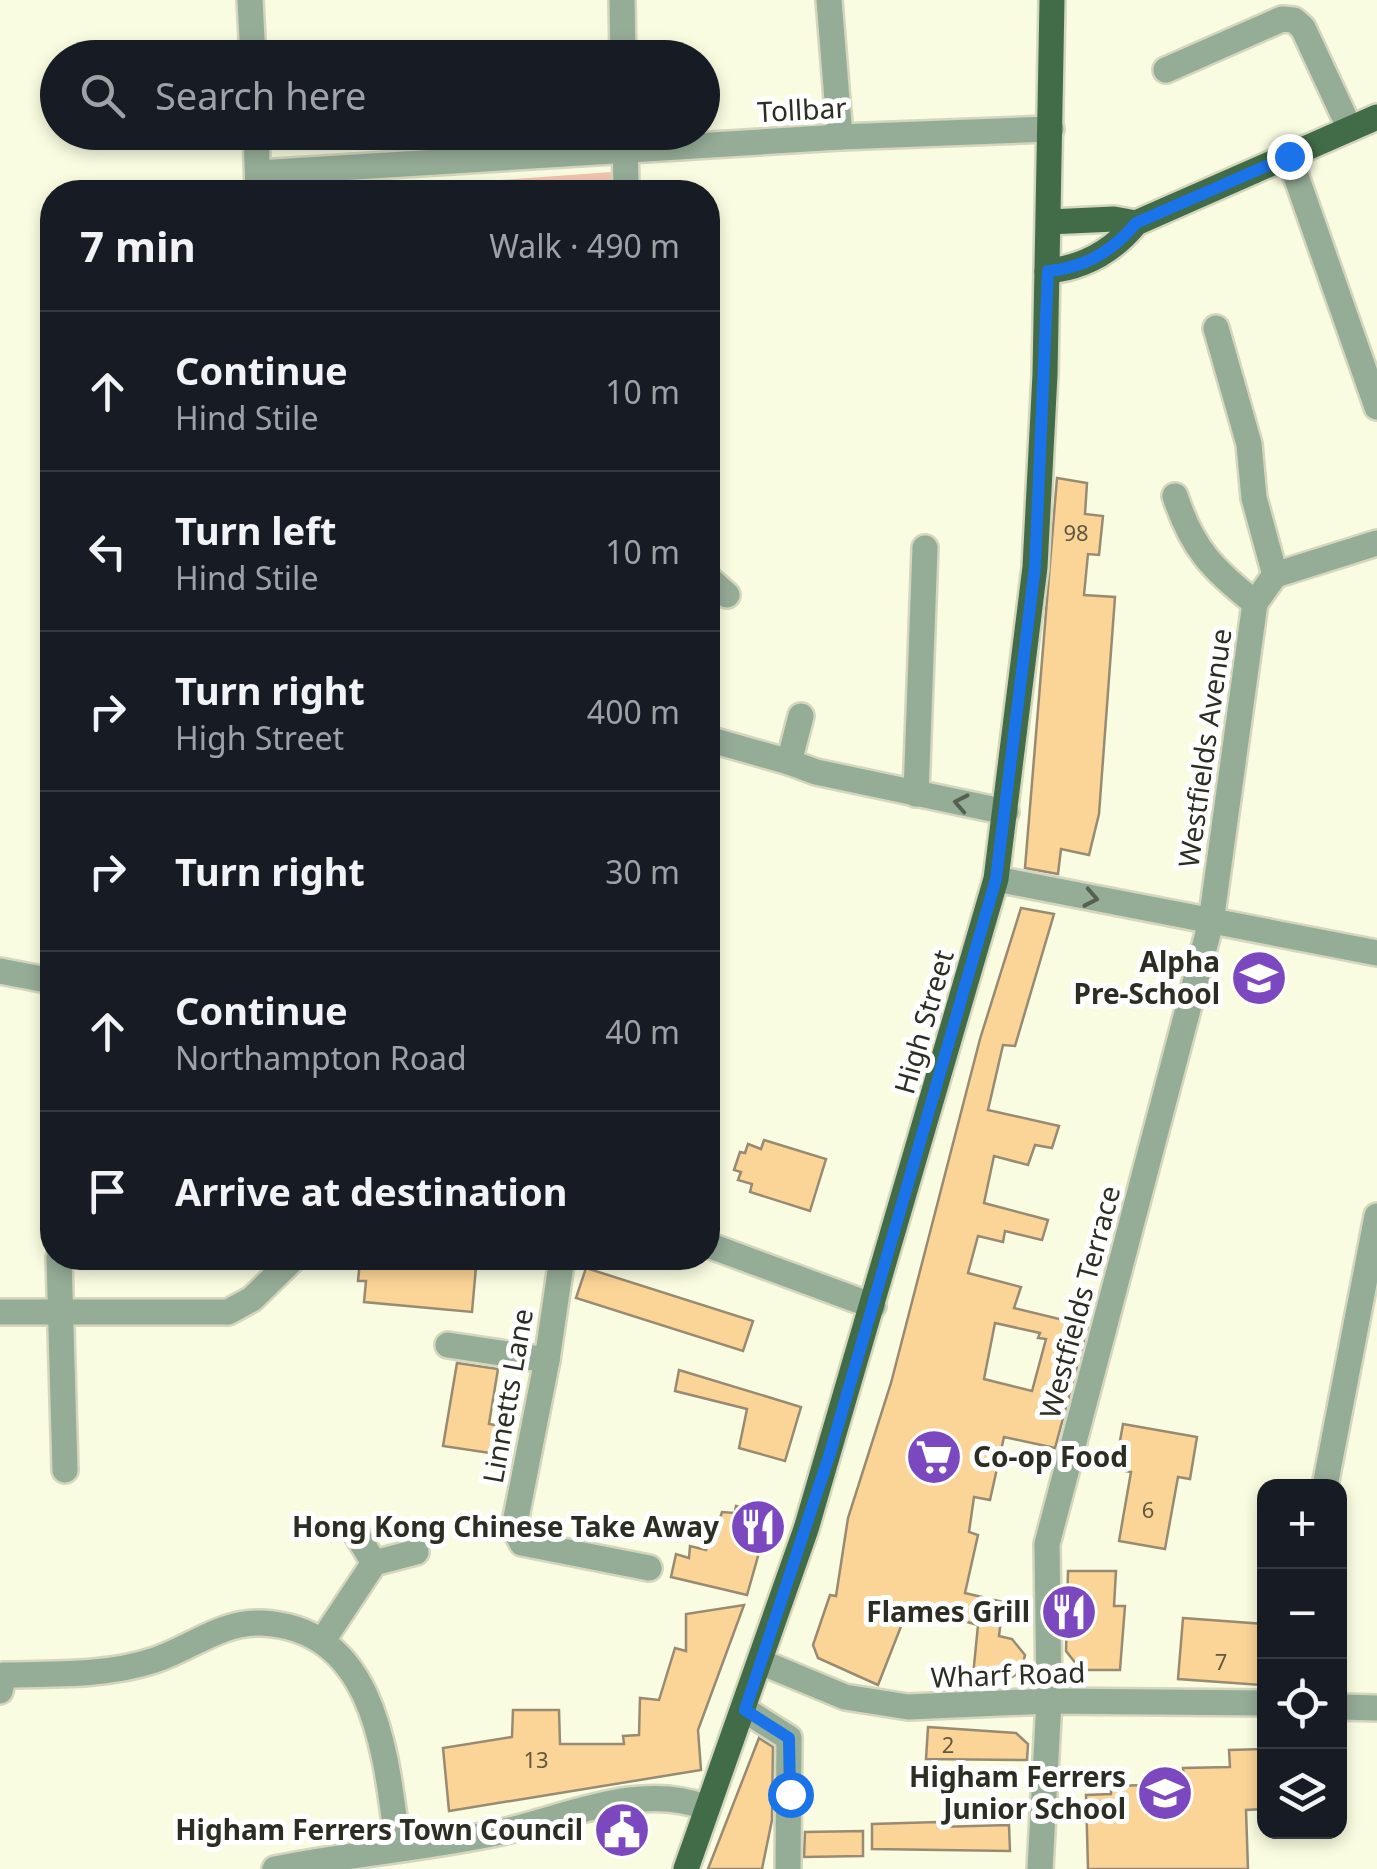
<!DOCTYPE html>
<meta charset="utf-8">
<style>
body{margin:0;font-family:"Noto Sans",sans-serif;background:#20242c;color:#f1f3f6}
.controls{position:absolute;right:30px;bottom:30px;display:grid;overflow:hidden;border-radius:20px;box-shadow:0 5px 15px #0003}
.controls button{width:90px;height:90px;display:grid;place-items:center;padding:0;border:0;border-bottom:2px solid #363941;background:#171b24;color:#f1f3f6;font:50px sans-serif}
.stop{position:absolute;width:30px;height:30px;margin:-22px;border:8px solid #1a73e8;border-radius:50%;background:#fff}
.stop.end{background:#1a73e8;border-color:#fff;box-shadow:0 2px 10px #0008}
.list{margin:0;padding:0;list-style:none}
h2{display:flex;justify-content:space-between;align-items:center;height:130px;margin:0;padding:0 40px;font-size:42px}
h2 small{font-size:32px;font-weight:400;color:#9ea1a6}
.list li{display:grid;grid-template-columns:65px 1fr auto;gap:30px;align-items:center;box-sizing:border-box;height:160px;padding:0 40px;border-top:2px solid #363941}
.list b{display:block;font-size:38px;white-space:nowrap}
.list p{margin:0;font-size:32px;white-space:nowrap;color:#9ea1a6}
.list em{font-size:32px;font-style:normal;color:#9ea1a6}
.icon{flex:none;width:55px;height:55px;fill:none;stroke:currentColor;stroke-width:2;stroke-linecap:round;stroke-linejoin:round}
.map{position:relative;flex:none;width:1377px;height:1869px;overflow:hidden}
.search{position:absolute;background:#171b24;box-shadow:0 5px 15px #0003;left:40px;top:40px;width:680px;height:110px;display:flex;align-items:center;gap:25px;box-sizing:border-box;padding:0 35px;border-radius:55px;color:#9ea1a6;font-size:38px}
.panel{position:absolute;background:#171b24;box-shadow:0 5px 15px #0003;left:40px;top:180px;width:680px;height:1090px;border-radius:40px}
.map>svg:first-child{display:block}
.green{fill:#f3c4b0}
.building{fill:#fbd497;stroke:#998a73;stroke-width:2.5;fill-rule:evenodd}
.lines{fill:none;stroke-linecap:round;stroke-linejoin:round}
.minor-casing{stroke:#d4d7be;stroke-width:30}
.major-casing{stroke:#d4d7be;stroke-width:30}
.minor{stroke:#95ac97;stroke-width:25}
.major{stroke:#416c47;stroke-width:25}
.oneway{stroke:#566051}
.route{stroke:#1a73e8;stroke-width:12}
.labels{text-anchor:middle;stroke-width:10;stroke-linejoin:round;paint-order:stroke}
.number-label{font-size:22px;fill:#605840}
.street-label{font-size:28px;fill:#2c2e23;stroke:#fff}
.poi-label{font-size:28px;font-weight:bold;fill:#2c2e23;stroke:#fff;text-anchor:end}
</style>
<div class="map">
<svg width="1377" height="1869" viewBox="0 0 1377 1869">
<rect width="100%" height="100%" fill="#f9fce0"/>
<path class="green" d="M611,172v20h-278z"/>
<g class="building">
<path d="M1057,478l30,5 -2,31 18,2 -4,39 -11,-1 -4,41 31,2 -16,217 -10,41 -28,-6 -3,25 -33,-6z"/>
<path d="M1021,908l33,6 -39,132 -12,-1 -15,65 71,16 -7,22 -17,-3 -7,20 -34,-9 -10,47 64,17 -6,20 -37,-9 -2,11 -25,-6 -10,37 53,14 -7,21 74,18 -33,122 -51,-11 -14,63 -16,-3 -5,35 9,3 -13,58 38,9 -4,34 13,3 13,16 -4,17 -20,11 -29,3 6,-61 -69,-19 -31,79 -60,-27 -5,-13 17,-50 6,1 12,-78 43,-135 89,-344zM995,1323l45,10 -2,5 8,1 -14,52 -48,-12z"/>
<path d="M764,1140l62,19 -16,52 -60,-19 2,-8 -14,-4 3,-8 -7,-2 6,-18 5,1 3,-9 13,5z"/>
<path d="M360,1261l116,6 -4,45 -108,-10 2,-21h-8z"/>
<path d="M586,1268l167,53 -10,30 -167,-53z"/>
<path d="M457,1363l41,6 -9,55 25,4 -4,28 -67,-10z"/>
<path d="M679,1370l122,37 -16,54 -46,-13 8,-39 -72,-18z"/>
<path d="M1123,1424l74,13 -7,42 -12,-2 -13,72 -46,-8 12,-69 -16,-3z"/>
<path d="M736,1506l34,8 -23,81 -76,-18 5,-23 13,4 1,-12 16,4 6,-24 5,1 5,-15 13,1z"/>
<path d="M1068,1571h48l-2,35h11l-5,64h-39l-15,-19z"/>
<path d="M744,1605l-46,125 3,40 -252,41 -6,-63 69,-11 1,-27h46l1,34h64l-1,-8 16,-1 1,-37 19,2 16,-52 11,3v-37z"/>
<path d="M1183,1618l81,6 -3,61 -83,-6z"/>
<path d="M928,1727l88,6 12,11 -1,16 -101,-1z"/>
<path d="M759,1738l14,9 -1,73 -10,49h-54z"/>
<path d="M1264,1749v60l-18,1 2,59h-160l-2,-74 25,-1v-8l73,-2 -1,-16 47,-1 -1,-17z"/>
<path d="M642,1817l3,21 -43,6 -3,-21z"/>
<path d="M938,1822v5l71,-2 1,26 -138,-2v-25z"/>
<path d="M863,1831v25l-59,1 1,-25z"/>
</g>
<g class="lines">
<g class="minor-casing">
<g id="minor">
<path d="M250,0l3,58"/>
<path d="M622,0l1,58"/>
<path d="M829,0l11,137"/>
<path d="M1166,70l116,-51 12,1 9,8 47,101"/>
<path d="M256,132l2,60"/>
<path d="M625,132l1,60"/>
<path d="M1289,156l88,251"/>
<path d="M258,173l582,-36 211,-8"/>
<path d="M1216,328l33,116 5,54 21,77"/>
<path d="M1175,496c17,52 37,73 80,107"/>
<path d="M708,578l19,17"/>
<path d="M708,739l81,23 12,-46"/>
<path d="M789,762l27,10 190,40"/>
<path d="M916,794l9,-246"/>
<path d="M996,879l381,74"/>
<path d="M0,971l52,10"/>
<path d="M708,1245l165,61"/>
<path d="M59,1258l6,212"/>
<path d="M562,1258l-15,102 -33,168 8,15 127,25"/>
<path d="M0,1312h228l24,-13 42,-41"/>
<path d="M448,1345l99,15"/>
<path d="M1325,1486l52,-270"/>
<path d="M357,1535l17,28"/>
<path d="M323,1640l51,-77 42,-11"/>
<path d="M761,1662l84,35 63,10 141,-6 215,2"/>
<path d="M0,1691l4,-16c50,-1 103,1 151,-15 36,-12 67,-39 107,-37 116,6 124,136 136,224"/>
<path d="M1340,1707l37,1"/>
<path d="M745,1710l44,28 -1,131"/>
<path d="M275,1869c77,-16 158,-21 235,-39 62,-15 131,-47 195,-23"/>
<path d="M1040,1869l9,-168 -2,-157 164,-622 44,-319 20,-28 102,-32"/>
</g>
</g>
<g class="major-casing">
<g id="major">
<path d="M1049,222l65,-3 22,4"/>
<path d="M1047,271c37,-3 66,-20 89,-48l241,-106"/>
<path d="M686,1869l120,-340 190,-650 39,-312 10,-193 7,-374"/>
</g>
</g>
<use href="#minor" class="minor"/>
<use href="#major" class="major"/>
</g>
<defs><path id="oneway-chevron" d="M-2-3.5L2.5 0L-2 3.5" fill="none" stroke-width="1.6" stroke-linecap="round" stroke-linejoin="round" transform="scale(2.5)"/></defs>
<g class="oneway">
<use href="#oneway-chevron" transform="translate(961 803) rotate(-169)"/>
<use href="#oneway-chevron" transform="translate(1091 898) rotate(11)"/>
</g>
<g class="lines">
<path class="route" d="M790,1794l-1,-56 -44,-28 85,-257 166,-574 39,-312 13,-296c36,-3 65,-20 88,-48l153,-67"/>
</g>
<defs>
<g id="school-disc" transform="scale(2.875)"><circle r="9.5" fill="#7b48c0" stroke="#fff"/><path d="M0-5L7-2L0 1L-7-2ZM-4 1L0 2.5L4 1V4Q0 6-4 4Z" fill="#fff"/></g>
<g id="supermarket-disc" transform="scale(2.875)"><circle r="9.5" fill="#7b48c0" stroke="#fff"/><path d="M-6-5.5h2.5l.6 2H6L4.5 2H-2.5L-4.4-4H-6ZM-1.5 3.2a1.3 1.3 0 1 0 .1 0ZM3 3.2a1.3 1.3 0 1 0 .1 0Z" fill="#fff"/></g>
<g id="restaurant-disc" transform="scale(2.875)"><circle r="9.5" fill="#7b48c0" stroke="#fff"/><path d="M-5-6h1v4h1v-4h1v4h1v-4h1v5L-1.5 .5V6h-2V.5L-5-1ZM5-6V6H3V1.5H1.5Q1.5-4 5-6Z" fill="#fff"/></g>
<g id="civic-disc" transform="scale(2.875)"><circle r="9.5" fill="#7b48c0" stroke="#fff"/><path d="M-.6-6.5H3V-4.5H.6V-3L4-1V1h2V6H-6V1h2V-1L-.6-3ZM-1.2 2.5V6h2.4V2.5Z" fill="#fff"/></g>
</defs>
<g fill-rule="evenodd">
<use href="#school-disc" x="1259" y="978"/>
<use href="#supermarket-disc" x="934" y="1457"/>
<use href="#restaurant-disc" x="758" y="1527"/>
<use href="#restaurant-disc" x="1069" y="1612"/>
<use href="#school-disc" x="1165" y="1793"/>
<use href="#civic-disc" x="622" y="1830"/>
</g>
<g class="labels">
<g class="number-label">
<text x="1076" y="541">98</text>
<text x="1148" y="1518">6</text>
<text x="1221" y="1670">7</text>
<text x="948" y="1753">2</text>
<text x="536" y="1768">13</text>
</g>
<g class="street-label">
<text transform="translate(802 110) rotate(-3)" y="10">Tollbar</text>
<text transform="translate(1205 748) rotate(-82)" y="10">Westfields Avenue</text>
<text transform="translate(924 1022) rotate(-74)" y="10">High Street</text>
<text transform="translate(1080 1302) rotate(-75)" y="10">Westfields Terrace</text>
<text transform="translate(508 1396) rotate(-80)" y="10">Linnetts Lane</text>
<text transform="translate(1008 1675) rotate(-2)" y="10">Wharf Road</text>
</g>
<g class="poi-label">
<text x="1220" y="972">Alpha<tspan x="1220" dy="32">Pre-School</tspan></text>
<text x="973" y="1467" text-anchor="start">Co-op Food</text>
<text x="719" y="1537">Hong Kong Chinese Take Away</text>
<text x="1030" y="1622">Flames Grill</text>
<text x="1126" y="1787">Higham Ferrers<tspan x="1126" dy="32">Junior School</tspan></text>
<text x="583" y="1840">Higham Ferrers Town Council</text>
</g>
</g>
</svg>
<div class="controls">
<button>+</button>
<button>−</button>
<button><svg class="icon" aria-label="locate" viewBox="0 0 24 24"><circle cx="12" cy="12" r="6"/><path d="M12 2v4M12 18v4M2 12h4M18 12h4"/></svg></button>
<button><svg class="icon" aria-label="layers" viewBox="0 0 24 24"><path d="M12 4l9 5-9 5-9-5zM3 14l9 5 9-5"/></svg></button>
</div>
<div class="stop" style="left:790px;top:1794px"></div>
<div class="stop end" style="left:1289px;top:156px"></div>
<div class="search"><svg class="icon" aria-label="search" viewBox="0 0 24 24"><circle cx="10" cy="10" r="6"/><path d="M15 15l6 6"/></svg>Search here</div>
<section class="panel">
<h2>7 min<small>Walk · 490 m</small></h2>
<ul class="list">
<li><svg class="icon" aria-label="ahead" viewBox="0 0 24 24"><path d="M12 20V5M6 11l6-6 6 6"/></svg><div><b>Continue</b><p>Hind Stile</p></div><em>10 m</em></li>
<li><svg class="icon" aria-label="left" viewBox="0 0 24 24"><path d="M17 20v-9H6M10 6l-5 5 5 5"/></svg><div><b>Turn left</b><p>Hind Stile</p></div><em>10 m</em></li>
<li><svg class="icon" aria-label="right" viewBox="0 0 24 24"><path d="M7 20v-9h11M14 6l5 5-5 5"/></svg><div><b>Turn right</b><p>High Street</p></div><em>400 m</em></li>
<li><svg class="icon" aria-label="right" viewBox="0 0 24 24"><path d="M7 20v-9h11M14 6l5 5-5 5"/></svg><div><b>Turn right</b></div><em>30 m</em></li>
<li><svg class="icon" aria-label="ahead" viewBox="0 0 24 24"><path d="M12 20V5M6 11l6-6 6 6"/></svg><div><b>Continue</b><p>Northampton Road</p></div><em>40 m</em></li>
<li><svg class="icon" aria-label="arrive" viewBox="0 0 24 24"><path d="M6 21V4h12l-3 4 3 4H6"/></svg><div><b>Arrive at destination</b></div></li>
</ul>
</section>
</div>
